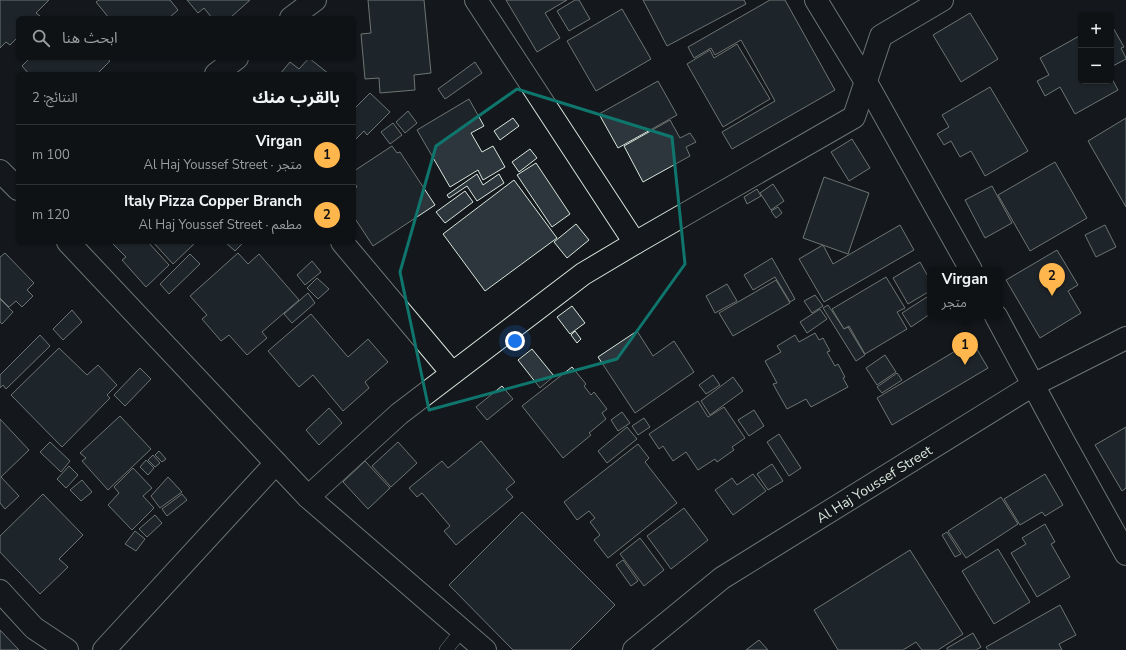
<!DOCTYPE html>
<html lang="ar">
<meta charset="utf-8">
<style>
body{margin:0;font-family:"Nunito Sans","Noto Sans Arabic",sans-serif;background:#1d2022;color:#f1f3f6;direction:rtl}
.controls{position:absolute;right:12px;top:12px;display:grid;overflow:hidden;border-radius:6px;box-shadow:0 1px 3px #0004}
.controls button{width:36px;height:36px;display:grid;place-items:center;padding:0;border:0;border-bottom:1px solid #2f3234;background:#0f1215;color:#f1f3f6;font:20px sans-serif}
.you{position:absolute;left:515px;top:341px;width:14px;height:14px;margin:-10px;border:3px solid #fff;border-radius:50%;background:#1a73e8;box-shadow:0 0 0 6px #1a73e833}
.badge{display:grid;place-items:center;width:26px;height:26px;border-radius:50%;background:#ffb74d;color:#111;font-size:13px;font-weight:700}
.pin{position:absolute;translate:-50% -33px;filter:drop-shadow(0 1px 2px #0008)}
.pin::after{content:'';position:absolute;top:21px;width:14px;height:12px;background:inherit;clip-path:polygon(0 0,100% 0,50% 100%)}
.popup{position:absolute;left:927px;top:267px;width:76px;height:52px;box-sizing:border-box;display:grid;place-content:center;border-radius:6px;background:#0f1215;filter:drop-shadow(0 1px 3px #0005);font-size:13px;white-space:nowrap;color:#9b9ea0}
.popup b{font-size:15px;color:#f1f3f6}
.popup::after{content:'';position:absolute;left:50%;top:100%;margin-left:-8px;border:8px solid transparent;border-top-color:#0f1215}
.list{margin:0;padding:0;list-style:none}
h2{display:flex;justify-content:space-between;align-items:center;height:52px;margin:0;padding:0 16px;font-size:17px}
h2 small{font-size:13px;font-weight:400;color:#9b9ea0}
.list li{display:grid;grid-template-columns:26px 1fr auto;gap:12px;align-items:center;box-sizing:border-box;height:60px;padding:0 16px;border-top:1px solid #2f3234}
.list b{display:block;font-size:15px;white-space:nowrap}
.list p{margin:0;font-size:13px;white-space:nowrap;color:#9b9ea0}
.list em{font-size:13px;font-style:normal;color:#9b9ea0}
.icon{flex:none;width:22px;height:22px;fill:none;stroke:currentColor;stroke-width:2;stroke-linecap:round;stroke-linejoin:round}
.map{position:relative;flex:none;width:1126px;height:650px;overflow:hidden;direction:ltr}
.search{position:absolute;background:#0f1215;box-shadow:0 1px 3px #0004;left:16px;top:16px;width:340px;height:44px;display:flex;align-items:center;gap:10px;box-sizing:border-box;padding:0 14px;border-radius:6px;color:#9b9ea0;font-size:15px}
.panel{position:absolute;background:#0f1215;box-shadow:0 1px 3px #0004;left:16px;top:72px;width:340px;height:172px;border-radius:6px;direction:rtl}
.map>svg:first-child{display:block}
.building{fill:#2c363c;stroke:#d8e6dc}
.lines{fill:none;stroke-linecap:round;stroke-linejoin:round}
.service-casing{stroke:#d8e6dc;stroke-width:14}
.minor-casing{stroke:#d8e6dc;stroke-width:24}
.secondary-casing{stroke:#d8e6dc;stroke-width:24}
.service{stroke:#14181c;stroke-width:13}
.minor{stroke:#14181c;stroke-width:22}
.secondary{stroke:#14181c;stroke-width:22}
.marked{fill:none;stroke:#0f766e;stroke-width:3;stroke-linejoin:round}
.labels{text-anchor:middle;stroke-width:3;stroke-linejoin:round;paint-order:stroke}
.street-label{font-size:14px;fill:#d8e6dc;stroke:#14181c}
</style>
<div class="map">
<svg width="1126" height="650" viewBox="0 0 1126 650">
<rect width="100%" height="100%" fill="#14181c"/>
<g class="building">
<path d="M0,0h49l-13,13 4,3 -2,2h-20v19l-8,8 -4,-3 -6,6z"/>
<path d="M99,0h71l8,10 -9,8h-60l-13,-16z"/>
<path d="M187,0h63l-20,18h-18l-8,-10 -6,5z"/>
<path d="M368,0h56l7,73 -17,2 1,15 -35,3 -1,-15 -14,1 -4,-45 10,-1z"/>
<path d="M506,0h61l-22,13 15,25 -23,14z"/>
<path d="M575,0h4l11,19 -21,12 -12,-20z"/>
<path d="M643,0h101l2,4 -79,42z"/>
<path d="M770,0h15l50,90 -103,59 -10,-17 53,-31 -34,-61 -26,15 -4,-7 -17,10 -6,-11z"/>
<path d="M622,9l29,50 -55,32 -29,-50z"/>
<path d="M970,13l28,46 -37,23 -28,-47z"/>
<path d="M1111,24l13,23 -3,1 5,10v1l-15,8z"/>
<path d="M1081,35v46h30v-4l7,13 -43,24 -15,-27 -15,9 -8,-15 12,-6 -9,-17z"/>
<path d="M737,44l33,55 -47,28 -36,-63 23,-14 4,8z"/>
<path d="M30,58h76l4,3 -13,13h-68l-7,-8z"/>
<path d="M309,58l20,16h-49l10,-12 9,7z"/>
<path d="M475,62l7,11 -37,26 -7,-10z"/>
<path d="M658,81l19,34 -59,33 -19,-34z"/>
<path d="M990,87l38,64 -43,25 -14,-25 -11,6 -9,-16 -7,4 -7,-11 12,-7 -7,-12z"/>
<path d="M370,93l20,19 -23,23 -3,-4 -8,8 -2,-2v-28z"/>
<path d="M469,99l15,27 -13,7 11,19 11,-6 12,21 -22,13 -5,-10 -28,17 -33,-57z"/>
<path d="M408,111l9,12 -12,10 -9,-11z"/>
<path d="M513,118l6,8 -19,14 -6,-9z"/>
<path d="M1126,118v89l-38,-66z"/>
<path d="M670,120l10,18 10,-5 6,9 -10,5 4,9 -47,26 -19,-36z"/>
<path d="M393,123l9,12 -12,9 -9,-12z"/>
<path d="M852,139l18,29 -21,13 -18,-29z"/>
<path d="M392,146l5,7 3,-1 35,53 -62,41 -19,-29v-28l3,-2 -3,-5v-11z"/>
<path d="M530,149l7,9 -18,14 -7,-10z"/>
<path d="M1055,162l32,56 -57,33 -32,-56z"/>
<path d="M536,163l34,51 -18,13 -35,-52z"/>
<path d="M477,174l6,11 16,-11 5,9 -27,18 -10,-15 -18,12 -2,-3z"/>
<path d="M824,177l45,16 -21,61 -45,-16z"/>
<path d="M514,180l43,58 -72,53 -42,-57z"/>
<path d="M773,184l11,17 -13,9 -11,-17z"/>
<path d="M992,186l20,37 -27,15 -20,-38z"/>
<path d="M757,189l4,7 -14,8 -3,-7z"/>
<path d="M465,191l8,11 -28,21 -9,-11z"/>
<path d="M778,207l4,6 -6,5 -5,-7z"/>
<path d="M576,224l13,16 -22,18 -13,-16z"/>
<path d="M900,225l14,25 -90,52 -25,-43 24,-14 10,19z"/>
<path d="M1105,225l11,22 -20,10 -11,-22z"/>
<path d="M115,242h33l21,23 -23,22 -24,-27 4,-3 -13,-13z"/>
<path d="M153,242h41l1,1 -22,21z"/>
<path d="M228,242h16l-9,9 -9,-8z"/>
<path d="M1057,250l21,35 -10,6 13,22 -41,25 -34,-58z"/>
<path d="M5,253l29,30 -7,7 6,6 -11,11 -6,-6 -7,6 -9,-9v-41z"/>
<path d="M238,253l10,11 11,-10 40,46 -37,32 5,6 -20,17 -18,-20 -8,6 -19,-22 5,-4 -17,-19z"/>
<path d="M190,254l10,10 -31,30 -9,-10z"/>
<path d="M772,258l23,41 -5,3 -15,-25 -22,13 -9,-15z"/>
<path d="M312,261l9,11 -16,13 -8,-10z"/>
<path d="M920,262l10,18v11l-22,13 -15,-26z"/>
<path d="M886,277l19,31 -8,4 10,17 -42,25 -16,-28 -5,3 -12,-20z"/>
<path d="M317,278l12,11 -11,10 -11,-11z"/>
<path d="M776,280l14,23 -57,33 -14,-23z"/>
<path d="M727,284l10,17 -22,12 -9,-17z"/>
<path d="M308,293l7,10 -23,20 -8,-9z"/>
<path d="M815,295l8,11 -11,7 -8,-12z"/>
<path d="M930,295v19l-19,13 -9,-14z"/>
<path d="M0,299l13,13 -11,12 -2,-2z"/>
<path d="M828,305l16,24 4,-2 17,28 -9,6 -33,-53z"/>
<path d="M572,306l13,17 -15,11 -13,-17z"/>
<path d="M820,309l7,10 -20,14 -7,-11z"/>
<path d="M72,310l10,12 -19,18 -10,-11z"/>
<path d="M311,314l37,43 20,-18 20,23 -23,20 4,6 -26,23 -30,-36 -14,12 -31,-36z"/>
<path d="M575,331l6,8 -4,4 -6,-8z"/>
<path d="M637,331l16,25 21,-15 20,31 -59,41 -37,-56z"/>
<path d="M815,333l4,7 4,-2 7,13 -3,1 8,14 3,-2 7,13 -2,1 5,9 -37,20 -5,-8 -19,10 -14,-25 4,-1 -12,-22 16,-9 -4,-6 18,-11 4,7z"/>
<path d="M40,335l10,11 -44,43 -3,-4 -3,3v-13z"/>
<path d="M972,341l16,27 -96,57 -15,-27z"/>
<path d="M59,348l28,27 11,-10 19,20 -10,10 3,3 -48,49 -51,-52z"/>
<path d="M532,349l22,27 -14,12 -22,-28z"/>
<path d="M885,355l11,17 -19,13 -11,-17z"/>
<path d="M572,367l14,17 -2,2 7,9 3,-3 13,17 -5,4 4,6 -17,14 2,2 -28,23 -41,-52z"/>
<path d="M140,368l11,11 -26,27 -11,-11z"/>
<path d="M897,373l5,7 -20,13 -5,-6z"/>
<path d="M713,375l7,10 -14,9 -7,-9z"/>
<path d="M733,377l10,14 -33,24 -9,-14z"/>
<path d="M502,386l11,13 -26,21 -11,-13z"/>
<path d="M698,401l10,16 16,-10 21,31 -13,9 2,3 -17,12 -2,-3 -17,11 -12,-18 -13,9 -10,-15 -4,3 -10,-15z"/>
<path d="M329,408l13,15 -23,22 -13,-15z"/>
<path d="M754,410l10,16 -15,10 -11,-16z"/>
<path d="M622,412l8,11 -12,8 -7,-11z"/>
<path d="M120,416l31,33 -43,41 -26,-29 4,-3 -6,-5z"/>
<path d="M644,418l6,9 -12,8 -6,-9z"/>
<path d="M0,419l29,31 -28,27 18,19 -14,13 -5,-6z"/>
<path d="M627,427l10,12 -30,24 -9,-12z"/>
<path d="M1126,427v61l-4,3 -27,-46z"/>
<path d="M779,434l22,34 -12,8 -22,-34z"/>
<path d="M481,441l34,41 -9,7 7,8 -57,48 -12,-14 6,-5 -28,-33 -5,4 -8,-9 33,-27 6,7z"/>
<path d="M50,442l20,19 -9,11 -21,-20z"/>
<path d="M398,442l19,21 -26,24 -19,-21z"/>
<path d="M638,444l11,14 -4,4 32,41 -69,55 -14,-18 6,-5 -10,-13 5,-4 -6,-7 -12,9 -13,-18z"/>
<path d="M159,451l7,8 -4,3 -7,-7z"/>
<path d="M153,455l7,8 -5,4 -7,-7z"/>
<path d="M146,460l8,8 -6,7 -8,-8z"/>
<path d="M365,461l25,27 -22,21 -25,-27z"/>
<path d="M772,464l11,17 -15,9 -11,-16z"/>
<path d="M69,466l9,9 -12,13 -9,-9z"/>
<path d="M133,468l19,20 -9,8 11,12 -22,22 -24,-25 11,-12 -5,-6z"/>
<path d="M753,474l13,17 -33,24 -18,-25 17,-12 5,7z"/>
<path d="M1045,474l18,31 -18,11 -3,-4 -22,13 -16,-26z"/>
<path d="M168,477l14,15 -22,16 -9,-12z"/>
<path d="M82,480l10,12 -11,9 -11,-11z"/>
<path d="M43,494l40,41 -24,24 9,8 -28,27 -40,-42v-16z"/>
<path d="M182,494l5,6 -20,16 -5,-7z"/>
<path d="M1001,497l17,27 -52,34 -18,-27z"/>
<path d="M684,508l24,32 -37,29 -24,-33z"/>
<path d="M522,512l93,93 -45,45h-57l-64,-65z"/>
<path d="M155,515l7,8 -15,14 -8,-8z"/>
<path d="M1045,524l10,18 -4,2 19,33 -33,20 -26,-44 15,-9 -4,-6z"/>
<path d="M135,531l10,8 -9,12 -11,-7z"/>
<path d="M947,532l14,22 -6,3 -13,-22z"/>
<path d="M640,538l24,32 -20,16 -24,-32z"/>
<path d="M998,549l32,53 -36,22 -32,-53z"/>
<path d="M910,550l53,84 -25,16h-16l-6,-8 -13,8h-65l-24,-40z"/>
<path d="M623,560l15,21 -7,5 -15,-21z"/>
<path d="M1060,605l16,30 -17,9 3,6h-74l-2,-3z"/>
<path d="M0,630l19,20h-19z"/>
<path d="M973,633l8,14 -5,3h-29v-2z"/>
<path d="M759,640l9,10h-22z"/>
</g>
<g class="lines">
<g class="service-casing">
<path id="service" d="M446,650l16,-20"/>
</g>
<g class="minor-casing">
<g id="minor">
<path d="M476,0l159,243"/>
<path d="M816,0l50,82 105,188"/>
<path d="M291,18l24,-18"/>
<path d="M216,74l21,-16"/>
<path d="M0,171l18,18"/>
<path d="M68,242l240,255 177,153"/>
<path d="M342,242l110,131"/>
<path d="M996,316l69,128 61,110"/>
<path d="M308,497l91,-83 184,-140 52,-31 219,-126 27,-81 61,-36"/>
<path d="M0,591l34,37 33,22"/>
<path d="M104,650l172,-187"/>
</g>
</g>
<g class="secondary-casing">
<path id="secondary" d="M634,650l88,-72 311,-193 93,-47"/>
</g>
<use href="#service" class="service"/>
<use href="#minor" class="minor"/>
<use href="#secondary" class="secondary"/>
</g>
<path d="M0 0H1126V650H0ZM517,89l155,48 13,127 -68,95 -188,51 -29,-138 36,-126z" fill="#14181c" fill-opacity=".55" fill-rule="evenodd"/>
<path class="marked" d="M517,89l155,48 13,127 -68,95 -188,51 -29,-138 36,-126z"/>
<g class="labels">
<g class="street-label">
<text transform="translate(874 484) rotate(-32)" y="5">Al Haj Youssef Street</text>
</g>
</g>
</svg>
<div class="controls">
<button>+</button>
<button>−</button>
</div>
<div class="you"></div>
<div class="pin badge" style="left:965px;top:365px">1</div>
<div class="popup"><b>Virgan</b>متجر</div>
<div class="pin badge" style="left:1052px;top:296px">2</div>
<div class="search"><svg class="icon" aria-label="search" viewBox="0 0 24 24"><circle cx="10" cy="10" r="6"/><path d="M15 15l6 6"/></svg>ابحث هنا</div>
<section class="panel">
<h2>بالقرب منك<small>النتائج: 2</small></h2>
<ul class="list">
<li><span class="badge">1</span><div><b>Virgan</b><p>متجر · Al Haj Youssef Street</p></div><em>100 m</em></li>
<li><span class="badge">2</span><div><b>Italy Pizza Copper Branch</b><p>مطعم · Al Haj Youssef Street</p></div><em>120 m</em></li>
</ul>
</section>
</div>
